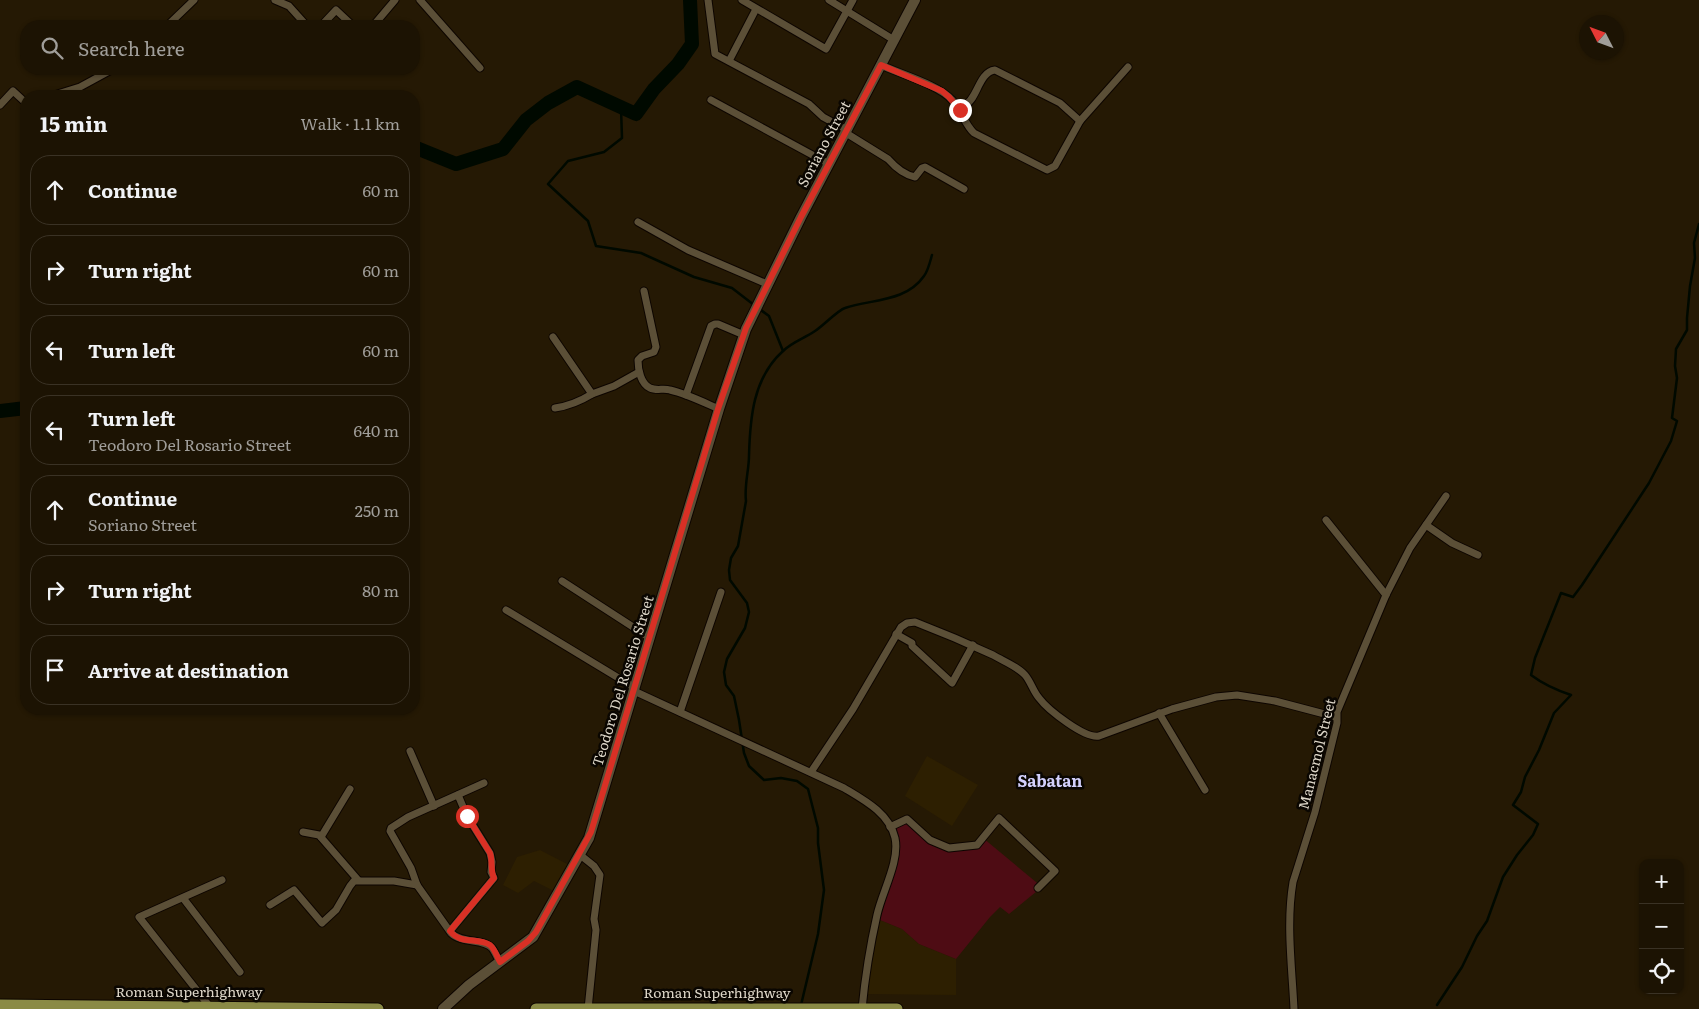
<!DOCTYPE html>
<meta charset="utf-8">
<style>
body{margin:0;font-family:Literata,serif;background:#292012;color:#f1f3f6}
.controls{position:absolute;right:15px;bottom:15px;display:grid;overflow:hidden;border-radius:10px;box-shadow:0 1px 4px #0004}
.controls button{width:45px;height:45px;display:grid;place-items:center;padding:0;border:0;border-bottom:1px solid #3a3225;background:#1c1303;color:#f1f3f6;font:25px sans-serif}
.compass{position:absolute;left:1579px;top:15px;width:45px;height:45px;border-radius:50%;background:#1c1303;box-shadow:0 1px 4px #0004;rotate:312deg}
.stop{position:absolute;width:15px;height:15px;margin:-11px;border:4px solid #d93025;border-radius:50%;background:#fff}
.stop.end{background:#d93025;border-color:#fff;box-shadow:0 1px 5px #0008}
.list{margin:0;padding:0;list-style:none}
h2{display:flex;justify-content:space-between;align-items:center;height:65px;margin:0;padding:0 20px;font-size:21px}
h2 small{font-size:16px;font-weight:400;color:#a09e9a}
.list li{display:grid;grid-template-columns:32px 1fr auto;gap:15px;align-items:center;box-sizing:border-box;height:70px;margin:0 10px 10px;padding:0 10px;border:1px solid #3a3225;border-radius:20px}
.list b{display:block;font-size:19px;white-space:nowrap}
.list p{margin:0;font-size:16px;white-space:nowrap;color:#a09e9a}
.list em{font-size:16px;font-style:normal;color:#a09e9a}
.icon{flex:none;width:28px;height:28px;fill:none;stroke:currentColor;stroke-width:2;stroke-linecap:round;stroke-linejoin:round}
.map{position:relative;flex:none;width:1699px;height:1009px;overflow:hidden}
.search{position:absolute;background:#1c1303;box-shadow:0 1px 4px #0004;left:20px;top:20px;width:400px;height:55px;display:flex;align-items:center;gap:12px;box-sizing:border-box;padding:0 18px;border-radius:20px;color:#a09e9a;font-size:19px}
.panel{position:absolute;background:#1c1303;box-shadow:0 1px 4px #0004;left:20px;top:90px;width:400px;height:625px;border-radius:20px}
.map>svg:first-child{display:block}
.built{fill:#2d1f01}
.green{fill:#4e0c14}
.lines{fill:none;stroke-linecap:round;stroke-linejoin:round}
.stream{stroke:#000900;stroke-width:2.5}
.river{stroke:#000900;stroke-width:14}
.street-casing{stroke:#0d0500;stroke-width:9}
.secondary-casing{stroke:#0d0500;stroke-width:12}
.primary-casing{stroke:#0d0500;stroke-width:13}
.street{stroke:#5b4f37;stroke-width:7}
.secondary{stroke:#5b4f37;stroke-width:10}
.primary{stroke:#8a8a45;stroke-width:11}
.route{stroke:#d93025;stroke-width:6}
.labels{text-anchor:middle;stroke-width:5;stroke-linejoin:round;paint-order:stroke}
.street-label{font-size:14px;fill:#dcd5c7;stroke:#0a0601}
.quarter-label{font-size:16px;font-weight:bold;fill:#d3d0fc;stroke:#0a0601}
</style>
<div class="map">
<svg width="1699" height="1009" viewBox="0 0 1699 1009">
<rect width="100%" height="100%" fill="#251904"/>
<g class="built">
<path d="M927,756l51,29 -26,41 -47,-30z"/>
<path d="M540,850l29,15 -15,26 -20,-10 -16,12 -15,-8 14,-28z"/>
<path d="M880,920l22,9 17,15 37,15v36l-90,-1z"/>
</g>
<path class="green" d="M907,820l20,19 20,12 7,-3 24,-2 5,-8 59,49 -33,27 -9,-7 -10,10 -34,42 -37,-15 -17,-15 -22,-9 15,-54 -1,-38z"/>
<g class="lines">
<g class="stream">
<path d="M621,108l1,30 -18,14 -36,9 -20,23 40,37 8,25 45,7 53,24 38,11 22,17"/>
<path d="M758,308l11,8 14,35"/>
<path d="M801,1005l17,-71 6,-44 -6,-47v-15l-10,-39 -11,-8 -16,-3 -17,2 -15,-14 -5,-13 -5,-33 -5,-24 -8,-11 -2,-13 3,-13 18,-31 4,-16 -2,-9 -17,-23 -1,-10 2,-12 7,-12 8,-45c-2,-15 3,-31 3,-45 1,-38 4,-78 34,-105 9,-9 22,-13 32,-20 8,-5 23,-21 30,-23 27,-9 61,-6 79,-32 4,-5 6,-14 8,-21"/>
<path d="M1437,1005l25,-38 15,-31 10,-15 16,-44 14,-22 16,-20 5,-11 -25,-19 8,-13 4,-15 14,-27 15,-37 17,-18c-15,-5 -28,-11 -40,-20l4,-17 26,-65 12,4 9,-12 67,-102 22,-42 6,-20 -5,-3 5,-40 -2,-12 1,-17 11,-19v-12l3,-32 5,-28 -1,-15 5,-19"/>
</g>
<g class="river">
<path d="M414,147l42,17 47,-15 23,-29 22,-17 29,-16 59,27 18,-25 24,-25 14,-20 -2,-44"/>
<path d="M0,411l26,-3"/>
</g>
<g class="street-casing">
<g id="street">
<path d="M275,0l14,6 18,20"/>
<path d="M420,0l60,68"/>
<path d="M708,0l7,54 94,50 14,13 24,13"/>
<path d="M742,0l84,49 27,-49"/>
<path d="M829,0l65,40"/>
<path d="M167,26l27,-26"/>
<path d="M321,26l15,-16 17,16"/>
<path d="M373,26l22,-26"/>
<path d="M729,61l27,-52"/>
<path d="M881,65c19,9 58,20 71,35 10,10 12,24 22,33l73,37 8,-4 25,-45 48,-54"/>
<path d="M51,96l29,-9 33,-18"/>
<path d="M711,100l118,64"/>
<path d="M956,104c0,0 7,1 8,1 13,-3 14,-33 31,-35l65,33 20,18"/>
<path d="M0,105l13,-14 13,12"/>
<path d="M846,133l42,26c7,8 17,16 27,18l7,-9 3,-1 39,22"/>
<path d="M638,222l50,28 79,34"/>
<path d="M644,291l12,56 -2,5 -12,4 -4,4c0,10 3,24 12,28 6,3 14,0 20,2 17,4 33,12 49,19"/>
<path d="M553,337l39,57 22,-8 25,-14"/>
<path d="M686,395l25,-69 4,-2h3l26,11"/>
<path d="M555,408c14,-2 24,-6 37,-14"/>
<path d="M1326,520l60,75"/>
<path d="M1426,525l26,18 26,12"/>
<path d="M562,581l88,57"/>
<path d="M506,610l129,78"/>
<path d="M896,634l16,9v3l40,37 21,-38"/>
<path d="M634,691l210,97c20,12 45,25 51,50 5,23 -13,54 -18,77 -7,31 -12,62 -15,94"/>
<path d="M680,712l41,-120"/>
<path d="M1159,713l46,77"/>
<path d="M410,751l24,55"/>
<path d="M811,772l42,-63 48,-82 6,-4 8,-1c26,10 52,21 78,33 10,6 24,11 32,20 6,7 8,16 14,23 9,12 46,41 60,38l73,-27 44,-12 21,-2 38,6 61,16"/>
<path d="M484,783l-76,34 -17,11 -1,3 21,37 6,17 34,48c11,11 33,5 41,15 3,4 5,9 8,14"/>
<path d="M890,827l17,-8 23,21 19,8 28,-3 22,-27 56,53 -17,17"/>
<path d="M303,832l16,3 39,45"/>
<path d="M321,837l29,-48"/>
<path d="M579,854l15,12 6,9 -6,44 2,11 -8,79"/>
<path d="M183,898l57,74"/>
<path d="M270,905l24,-15 28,33 14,-13 14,-24 4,-5h40l23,4"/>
<path d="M450,931l44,-53 -3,-6 1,-10 -2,-9 -23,-37 -9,-21"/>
<path d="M209,1009l1,-2 -71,-90 83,-37"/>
<path d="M1294,1009c-2,-42 -8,-86 -1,-127l22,-70 22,-89v-11l49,-117 24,-47 36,-52"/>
</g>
</g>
<g class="secondary-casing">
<path id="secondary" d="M443,1009l26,-24 64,-48 56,-99 130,-429 27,-80 55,-112 114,-217"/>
</g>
<g class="primary-casing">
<g id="primary">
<path d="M0,1005l378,4"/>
<path d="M536,1009h361"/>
</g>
</g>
<use href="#street" class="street"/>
<use href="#secondary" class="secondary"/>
<use href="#primary" class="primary"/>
</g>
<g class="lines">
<path class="route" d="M467,816l23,37c3,9 0,17 4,25l-44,53c11,14 27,6 40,14 5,4 7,12 10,17l28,-21 8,-9 55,-100 127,-423 28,-81 55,-111 80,-152 61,26 7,6 11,13"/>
</g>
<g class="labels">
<g class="street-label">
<text transform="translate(824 144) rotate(-62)" y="5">Soriano Street</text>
<text transform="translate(623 681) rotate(-73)" y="5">Teodoro Del Rosario Street</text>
<text transform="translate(1317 754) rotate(-76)" y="5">Manacmol Street</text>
<text x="189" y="997">Roman Superhighway</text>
<text x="717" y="998">Roman Superhighway</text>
</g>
<g class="quarter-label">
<text x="1050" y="787">Sabatan</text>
</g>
</g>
</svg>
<div class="controls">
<button>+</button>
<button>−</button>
<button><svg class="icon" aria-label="locate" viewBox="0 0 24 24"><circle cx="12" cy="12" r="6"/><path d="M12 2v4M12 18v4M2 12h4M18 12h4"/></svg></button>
</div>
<svg class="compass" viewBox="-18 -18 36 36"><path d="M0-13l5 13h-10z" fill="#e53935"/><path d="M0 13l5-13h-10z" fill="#a09e9a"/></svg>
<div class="stop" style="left:467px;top:816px"></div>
<div class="stop end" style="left:960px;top:110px"></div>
<div class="search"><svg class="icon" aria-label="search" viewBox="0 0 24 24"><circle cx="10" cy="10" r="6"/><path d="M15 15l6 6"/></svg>Search here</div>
<section class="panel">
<h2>15 min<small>Walk · 1.1 km</small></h2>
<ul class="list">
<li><svg class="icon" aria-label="ahead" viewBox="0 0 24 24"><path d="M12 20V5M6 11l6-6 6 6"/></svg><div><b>Continue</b></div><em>60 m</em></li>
<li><svg class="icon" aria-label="right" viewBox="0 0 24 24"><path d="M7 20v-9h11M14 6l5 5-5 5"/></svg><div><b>Turn right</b></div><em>60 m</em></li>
<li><svg class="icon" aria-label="left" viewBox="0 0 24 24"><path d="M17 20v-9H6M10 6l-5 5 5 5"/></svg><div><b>Turn left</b></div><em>60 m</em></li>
<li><svg class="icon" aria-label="left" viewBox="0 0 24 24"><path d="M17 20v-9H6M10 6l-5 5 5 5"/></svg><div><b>Turn left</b><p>Teodoro Del Rosario Street</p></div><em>640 m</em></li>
<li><svg class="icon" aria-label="ahead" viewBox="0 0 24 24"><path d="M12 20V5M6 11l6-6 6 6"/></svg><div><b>Continue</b><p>Soriano Street</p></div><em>250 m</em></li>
<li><svg class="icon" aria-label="right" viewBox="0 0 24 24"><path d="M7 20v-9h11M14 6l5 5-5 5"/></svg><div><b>Turn right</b></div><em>80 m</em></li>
<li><svg class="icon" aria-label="arrive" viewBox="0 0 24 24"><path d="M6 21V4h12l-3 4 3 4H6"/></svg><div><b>Arrive at destination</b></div></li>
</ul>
</section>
</div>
